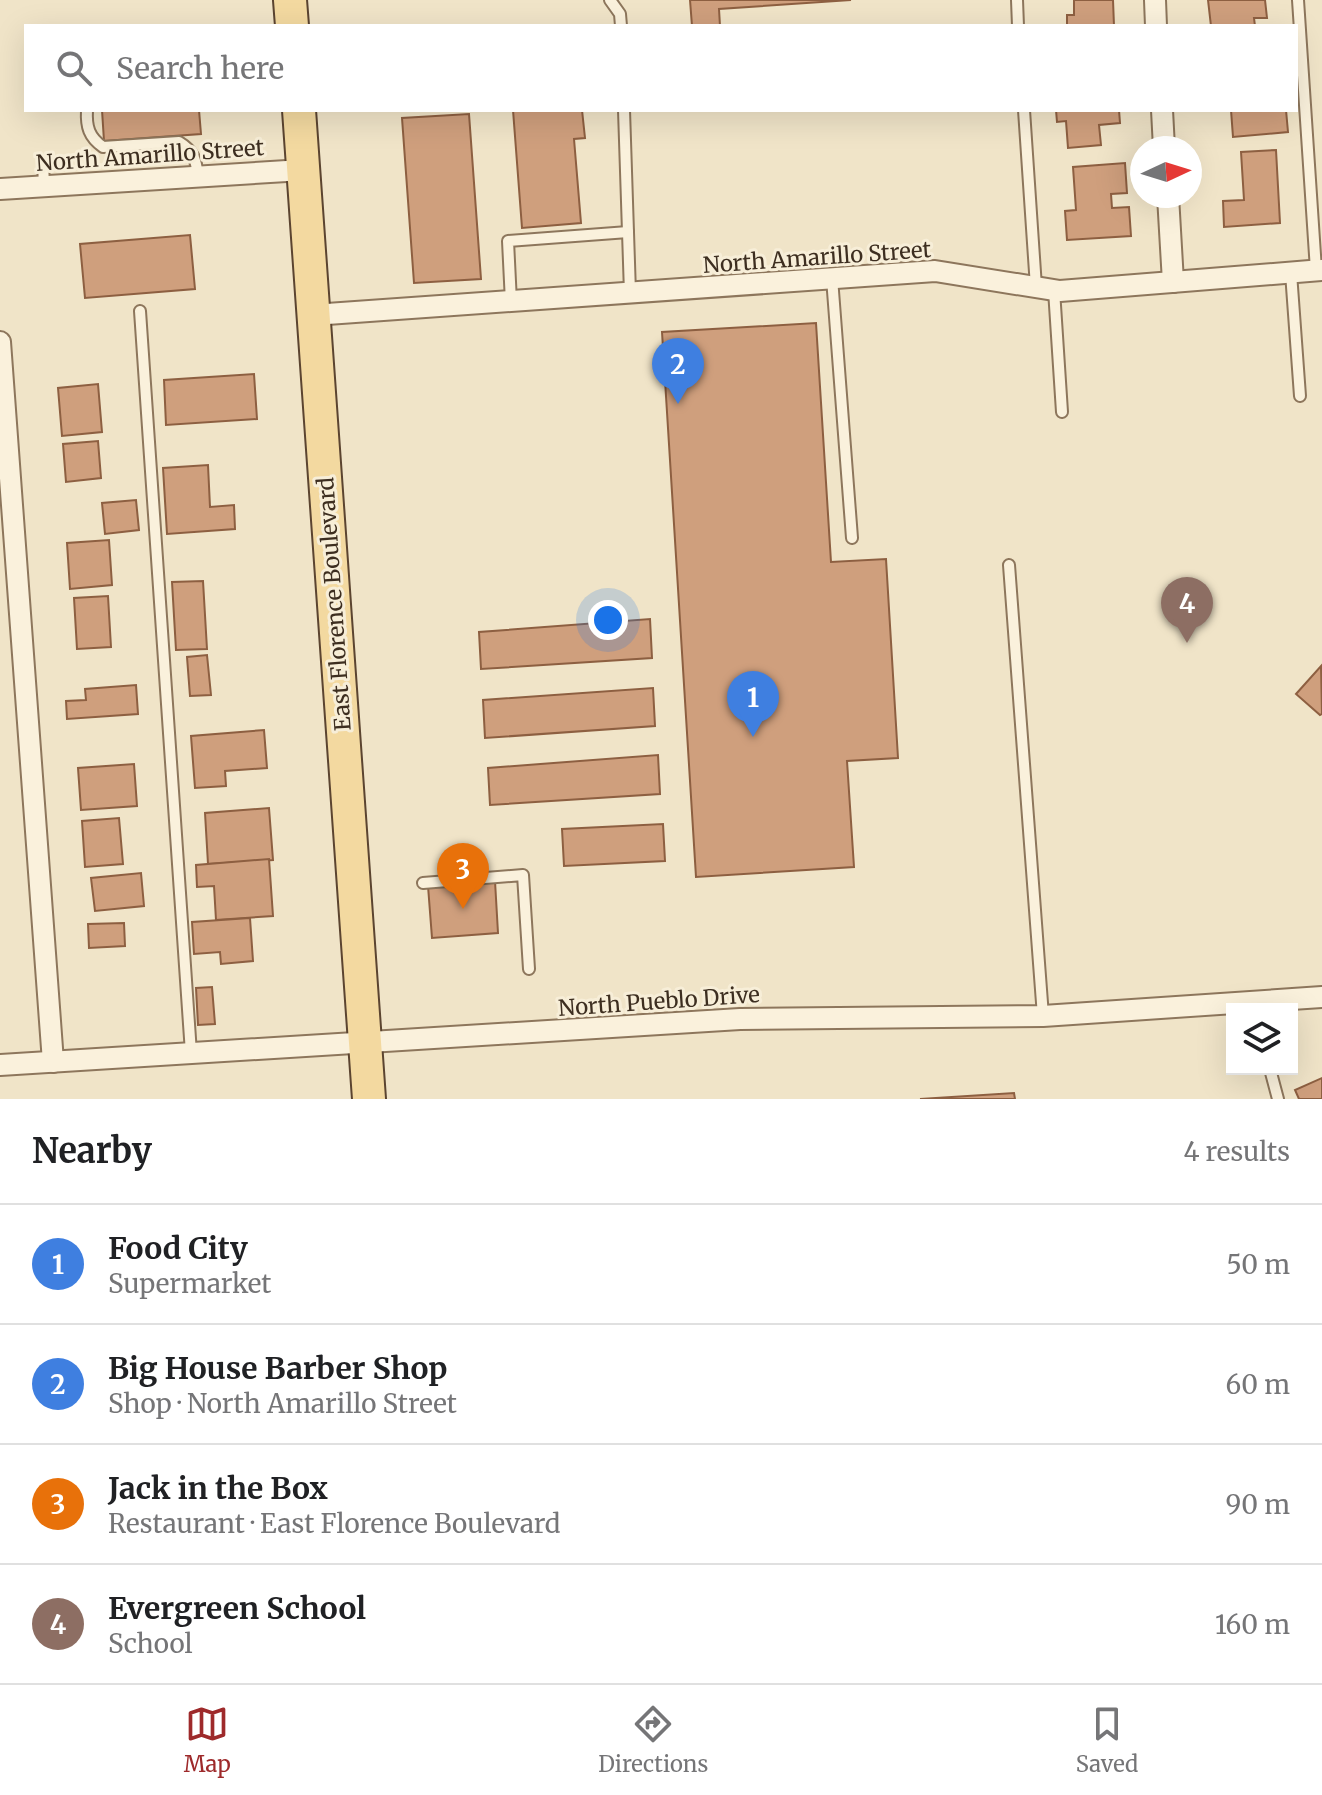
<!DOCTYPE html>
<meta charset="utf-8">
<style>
body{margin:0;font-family:Merriweather,serif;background:#f2f2f2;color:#202124}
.controls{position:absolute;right:24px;bottom:24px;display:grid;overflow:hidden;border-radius:0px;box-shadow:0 8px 32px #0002}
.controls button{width:72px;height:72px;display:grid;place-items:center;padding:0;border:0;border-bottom:2px solid #e0e0e0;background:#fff;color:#202124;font:40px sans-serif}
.compass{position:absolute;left:1130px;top:136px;width:72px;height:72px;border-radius:50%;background:#fff;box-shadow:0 8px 32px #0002;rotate:86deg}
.you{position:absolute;left:608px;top:620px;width:28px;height:28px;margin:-20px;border:6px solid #fff;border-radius:50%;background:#1a73e8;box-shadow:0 0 0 12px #1a73e833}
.badge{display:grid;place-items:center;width:52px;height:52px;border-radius:50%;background:#9e2a2b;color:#fff;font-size:26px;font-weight:700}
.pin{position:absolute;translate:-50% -66px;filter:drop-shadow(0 2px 4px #0008)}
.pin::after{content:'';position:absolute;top:42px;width:28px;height:24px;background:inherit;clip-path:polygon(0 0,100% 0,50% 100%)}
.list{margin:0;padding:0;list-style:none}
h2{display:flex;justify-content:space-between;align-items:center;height:104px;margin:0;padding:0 32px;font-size:34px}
h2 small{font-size:26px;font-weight:400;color:#757577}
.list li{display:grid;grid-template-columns:52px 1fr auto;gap:24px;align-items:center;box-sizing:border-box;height:120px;padding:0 32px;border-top:2px solid #e0e0e0}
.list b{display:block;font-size:30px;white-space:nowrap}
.list p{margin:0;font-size:26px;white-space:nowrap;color:#757577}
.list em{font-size:26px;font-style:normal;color:#757577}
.icon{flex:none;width:44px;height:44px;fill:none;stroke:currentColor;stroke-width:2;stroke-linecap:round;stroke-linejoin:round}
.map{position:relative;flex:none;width:1322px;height:1099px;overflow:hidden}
.search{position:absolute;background:#fff;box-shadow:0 8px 32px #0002;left:24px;right:24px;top:24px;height:88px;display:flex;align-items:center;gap:20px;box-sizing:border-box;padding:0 28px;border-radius:0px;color:#757577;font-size:30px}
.sheet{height:584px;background:#fff}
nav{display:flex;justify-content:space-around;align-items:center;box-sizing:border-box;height:112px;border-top:2px solid #e0e0e0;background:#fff;font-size:22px;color:#757577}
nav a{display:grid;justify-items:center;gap:4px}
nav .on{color:#9e2a2b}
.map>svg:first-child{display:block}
.building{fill:#cf9f7d;stroke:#8d5f41;stroke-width:2}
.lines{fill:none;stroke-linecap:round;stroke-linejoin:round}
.lane-casing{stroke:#8d765c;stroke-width:14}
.street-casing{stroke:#8d765c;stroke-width:24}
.primary-casing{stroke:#5b4430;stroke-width:36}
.lane{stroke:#faf1dc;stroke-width:10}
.street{stroke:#faf1dc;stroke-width:20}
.primary{stroke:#f3d9a0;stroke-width:32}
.labels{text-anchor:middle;stroke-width:6;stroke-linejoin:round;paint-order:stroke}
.street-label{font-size:22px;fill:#3d2e20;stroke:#f7eed8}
</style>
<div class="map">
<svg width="1322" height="1099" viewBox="0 0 1322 1099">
<rect width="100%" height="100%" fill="#f0e4c8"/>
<g class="building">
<path d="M690,0h161l-132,9 1,17h-28z"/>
<path d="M1074,0h39l1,26h-47v-11h7z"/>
<path d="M1208,0h57l2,18h-13l1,8h-44z"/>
<path d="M102,110h97l2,24 -97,7z"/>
<path d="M513,110h69l3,28 -11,1 7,84 -59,5z"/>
<path d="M1056,110h63l1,13 -21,2 2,20 -33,3 -2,-27 -9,1z"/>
<path d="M1231,110h55l2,22 -55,5z"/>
<path d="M469,114l12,165 -67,4 -12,-165z"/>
<path d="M1276,150l4,73 -56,4 -1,-26 21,-1 -3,-48z"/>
<path d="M1125,163l2,30 -16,1 1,14 17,-1 2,29 -64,4 -2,-29 11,-1 -3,-43z"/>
<path d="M190,235l5,54 -110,9 -5,-54z"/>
<path d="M816,323l15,239 55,-3 12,199 -51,3 7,106 -158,10 -34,-545z"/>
<path d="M254,374l3,45 -91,6 -2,-45z"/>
<path d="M98,384l4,48 -40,4 -4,-48z"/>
<path d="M98,441l3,37 -35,4 -3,-38z"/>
<path d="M208,465l2,42 24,-2 1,24 -68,5 -4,-66z"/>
<path d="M136,500l3,30 -34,4 -3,-31z"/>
<path d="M109,540l3,45 -42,4 -3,-46z"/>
<path d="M203,581l4,68 -31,1 -4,-68z"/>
<path d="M108,596l3,51 -34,2 -3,-51z"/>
<path d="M650,619l2,39 -171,11 -2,-37z"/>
<path d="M207,655l4,40 -21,1 -3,-39z"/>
<path d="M1321,666l1,48 -2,1 -24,-21z"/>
<path d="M136,685l2,29 -71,5 -1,-18 20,-1 -1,-11z"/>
<path d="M653,688l2,38 -170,12 -2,-38z"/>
<path d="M264,730l3,38 -42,3 1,15 -31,2 -4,-52z"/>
<path d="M658,755l2,39 -170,11 -2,-37z"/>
<path d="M134,764l3,42 -56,4 -3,-42z"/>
<path d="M269,808l4,52 -65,4 -3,-51z"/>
<path d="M119,818l4,46 -38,3 -3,-46z"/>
<path d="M663,824l2,37 -101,5 -2,-37z"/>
<path d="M269,859l4,57 -57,4 -2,-34 -17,1 -1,-22z"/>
<path d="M141,873l3,33 -49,5 -4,-33z"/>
<path d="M495,881l3,52 -66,5 -4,-52z"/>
<path d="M250,918l3,43 -32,3 -1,-12 -26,2 -2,-32z"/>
<path d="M124,923l1,23 -36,2 -1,-24z"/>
<path d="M212,987l3,37 -17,1 -2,-37z"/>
<path d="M1322,1078v21h-23l-4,-9z"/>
<path d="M1014,1093l1,6h-95z"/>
</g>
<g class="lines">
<g class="lane-casing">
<g id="lane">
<path d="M610,0l10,14 1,12"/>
<path d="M1017,0l1,26"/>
<path d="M1298,0l18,270"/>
<path d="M87,110c-1,17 2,27 16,37l76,-5c15,9 17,18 19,34"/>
<path d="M624,110l6,183"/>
<path d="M1024,110l12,177"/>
<path d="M43,162l1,24"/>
<path d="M1291,273l9,123"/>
<path d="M832,278l20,260"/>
<path d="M1054,290l8,122"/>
<path d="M511,302l-3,-61 120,-9"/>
<path d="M140,311l51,742"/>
<path d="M1009,565l34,451"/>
<path d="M423,883l100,-8 6,94"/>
<path d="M1270,1069l8,30"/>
</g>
</g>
<g class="street-casing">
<g id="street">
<path d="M1155,0l1,26"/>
<path d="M1162,110l2,38"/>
<path d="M0,189l303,-19"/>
<path d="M1168,196l5,86"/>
<path d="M313,315l622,-44 125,20 262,-21"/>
<path d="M0,342l53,720"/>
<path d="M0,1065l740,-46 303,-3 279,-19"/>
</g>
</g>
<g class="primary-casing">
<g id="primary">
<path d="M290,0l2,26"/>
<path d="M299,110l70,989"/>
</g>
</g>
<use href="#lane" class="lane"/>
<use href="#street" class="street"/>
<use href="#primary" class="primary"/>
</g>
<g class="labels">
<g class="street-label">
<text transform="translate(150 155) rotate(-4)" y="8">North Amarillo Street</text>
<text transform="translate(817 257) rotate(-4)" y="8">North Amarillo Street</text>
<text transform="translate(334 604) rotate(-94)" y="8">East Florence Boulevard</text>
<text transform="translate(659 1001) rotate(-4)" y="8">North Pueblo Drive</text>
</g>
</g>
</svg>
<div class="controls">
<button><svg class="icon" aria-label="layers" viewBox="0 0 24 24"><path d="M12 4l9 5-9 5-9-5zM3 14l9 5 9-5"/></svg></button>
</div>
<svg class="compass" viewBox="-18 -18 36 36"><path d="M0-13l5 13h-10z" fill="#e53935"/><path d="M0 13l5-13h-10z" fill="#757577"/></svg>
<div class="you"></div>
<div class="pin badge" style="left:753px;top:737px;background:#3f7fe0">1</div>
<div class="pin badge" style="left:678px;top:404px;background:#3f7fe0">2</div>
<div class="pin badge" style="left:463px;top:909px;background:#e8710a">3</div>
<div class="pin badge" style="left:1187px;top:643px;background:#8d6e63">4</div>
<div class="search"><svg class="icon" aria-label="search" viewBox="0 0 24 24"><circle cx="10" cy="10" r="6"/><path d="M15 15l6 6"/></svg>Search here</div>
</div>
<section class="sheet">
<h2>Nearby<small>4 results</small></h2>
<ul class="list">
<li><span class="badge" style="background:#3f7fe0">1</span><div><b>Food City</b><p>Supermarket</p></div><em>50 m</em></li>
<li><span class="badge" style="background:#3f7fe0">2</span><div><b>Big House Barber Shop</b><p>Shop · North Amarillo Street</p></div><em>60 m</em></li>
<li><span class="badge" style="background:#e8710a">3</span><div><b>Jack in the Box</b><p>Restaurant · East Florence Boulevard</p></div><em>90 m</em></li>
<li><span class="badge" style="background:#8d6e63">4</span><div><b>Evergreen School</b><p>School</p></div><em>160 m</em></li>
</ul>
</section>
<nav>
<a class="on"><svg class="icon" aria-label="map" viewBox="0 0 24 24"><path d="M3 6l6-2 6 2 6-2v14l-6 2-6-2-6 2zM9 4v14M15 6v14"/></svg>Map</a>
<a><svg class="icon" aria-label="directions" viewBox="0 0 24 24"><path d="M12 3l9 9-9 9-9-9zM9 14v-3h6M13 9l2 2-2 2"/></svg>Directions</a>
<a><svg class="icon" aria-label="saved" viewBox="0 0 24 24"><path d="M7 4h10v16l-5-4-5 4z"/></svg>Saved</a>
</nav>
